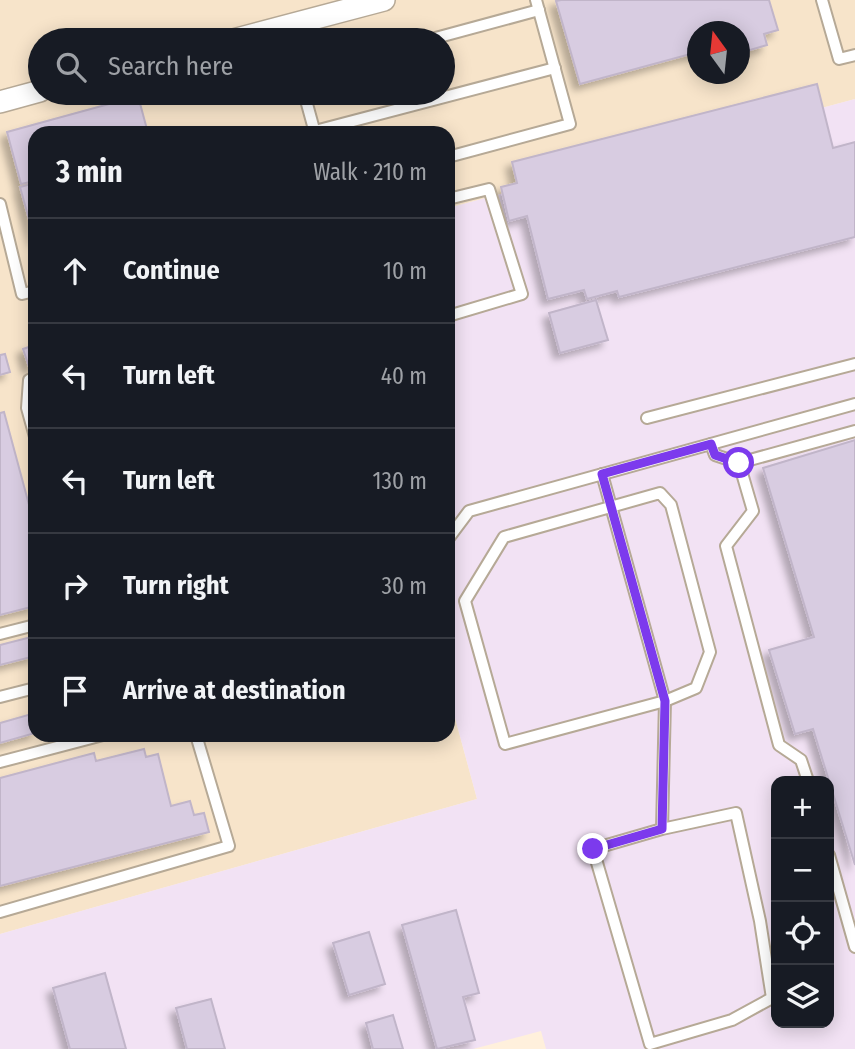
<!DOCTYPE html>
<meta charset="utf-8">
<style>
body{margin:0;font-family:"Fira Sans Condensed",sans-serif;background:#20242c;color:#f1f3f6}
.controls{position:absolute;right:21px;bottom:21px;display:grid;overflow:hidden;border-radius:14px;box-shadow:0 4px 18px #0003}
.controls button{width:63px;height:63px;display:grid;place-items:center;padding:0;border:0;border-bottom:2px solid #363941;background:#171b24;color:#f1f3f6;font:35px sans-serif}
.compass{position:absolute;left:687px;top:21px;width:63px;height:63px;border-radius:50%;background:#171b24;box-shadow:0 4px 18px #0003;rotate:345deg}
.stop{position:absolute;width:21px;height:21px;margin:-16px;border:5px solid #7c3aed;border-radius:50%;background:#fff}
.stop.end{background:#7c3aed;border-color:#fff;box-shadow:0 2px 7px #0008}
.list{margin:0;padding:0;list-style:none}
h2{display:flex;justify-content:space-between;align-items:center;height:91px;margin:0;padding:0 28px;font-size:30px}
h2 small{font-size:23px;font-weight:400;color:#9ea1a6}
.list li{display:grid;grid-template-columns:46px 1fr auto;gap:21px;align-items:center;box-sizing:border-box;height:105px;padding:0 28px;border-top:2px solid #363941}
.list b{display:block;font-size:26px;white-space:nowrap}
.list em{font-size:23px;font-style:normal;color:#9ea1a6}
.icon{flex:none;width:38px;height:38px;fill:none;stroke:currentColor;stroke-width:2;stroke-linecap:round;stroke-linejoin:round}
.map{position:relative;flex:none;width:855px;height:1049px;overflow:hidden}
.search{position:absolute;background:#171b24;box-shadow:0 4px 18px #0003;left:28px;top:28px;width:427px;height:77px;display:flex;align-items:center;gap:18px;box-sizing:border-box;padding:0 24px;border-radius:38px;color:#9ea1a6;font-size:26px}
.panel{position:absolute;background:#171b24;box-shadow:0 4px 18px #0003;left:28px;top:126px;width:427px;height:616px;border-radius:21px}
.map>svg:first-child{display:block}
.built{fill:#f7e4ca;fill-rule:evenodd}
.industrial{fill:#f2e2f4;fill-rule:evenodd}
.building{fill:#d8cce1;stroke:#c1b5c9;stroke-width:2;filter:url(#shadow)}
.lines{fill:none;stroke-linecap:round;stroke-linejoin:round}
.service-casing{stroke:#b6a996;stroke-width:14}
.minor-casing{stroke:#b6a996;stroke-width:24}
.service{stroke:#fff;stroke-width:10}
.minor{stroke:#fff;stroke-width:21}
.route{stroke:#7c3aed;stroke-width:9}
</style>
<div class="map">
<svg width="855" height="1049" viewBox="0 0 855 1049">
<defs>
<filter id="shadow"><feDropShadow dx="-6" dy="6" stdDeviation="3.5" flood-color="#0004"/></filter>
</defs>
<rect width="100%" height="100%" fill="#fff0dc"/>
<path class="built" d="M0,0h855v99l-407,109v-75h-413v602h413v-43l29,107 -477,135zM698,32h42v42h-42zM40,40h403v53h-403z"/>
<path class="industrial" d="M855,99v950h-309l-5,-18 -68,18h-473v-115l477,-135 -29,-107v-484zM776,781h53v242h-53z"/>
<g class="building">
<path d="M561,0h208l9,30 -14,4 3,11 -27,8v-21h-42v20l-118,32 -24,-83z"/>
<path d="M817,84l16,64 22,-6v95l-236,60 -2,-6 -30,8 -3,-9 -36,9 -21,-83 -18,5 -8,-34 16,-4 -5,-21z"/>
<path d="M138,96l10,37h-113v48l-14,3 -14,-52z"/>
<path d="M35,183v58l-15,-54z"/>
<path d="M596,300l12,40 -48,13 -11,-40z"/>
<path d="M35,345v20l-6,2 -6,-18z"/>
<path d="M5,354l5,18 -10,3v-20z"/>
<path d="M4,412l31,115v79l-35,9v-202z"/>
<path d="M855,440v425l-42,-136 -18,5 -26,-84 45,-13 -51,-169z"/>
<path d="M35,636v20l-35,9v-20z"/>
<path d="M35,713v20l-35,10v-20z"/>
<path d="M144,749l2,8 12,-3 13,52 19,-5 4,14 10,-2 5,19 -209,54v-108l94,-25 2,8z"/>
<path d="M456,910l23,83 -16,4 12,43 -38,9 -35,-124z"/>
<path d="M369,932l16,52 -36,11 -16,-52z"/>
<path d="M105,973l21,76h-56l-17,-61z"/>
<path d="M211,999l14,50h-38l-11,-41z"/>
<path d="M393,1015l10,34h-30l-7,-26z"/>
</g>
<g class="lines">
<g class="service-casing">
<g id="service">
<path d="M822,0l17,59 16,-4"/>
<path d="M428,40l111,-30"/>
<path d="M304,93l11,40"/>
<path d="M315,131l240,-63"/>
<path d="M448,157l122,-33 -34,-124"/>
<path d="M448,199l41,-10 33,105 -74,22"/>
<path d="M0,204l22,90 13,-3"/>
<path d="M35,377l-6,3 -2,28 8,29"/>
<path d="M647,418l208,-54"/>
<path d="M711,444l4,11 24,8"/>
<path d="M602,474l63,227 -3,128 -69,20 57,195 82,-24 40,-22 -12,-77 -24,-108 -74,16"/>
<path d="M660,493l11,12 39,147 -14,36 -31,13 -160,43 -40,-143 39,-64z"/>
<path d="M448,539l21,-28 386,-107"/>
<path d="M0,634l35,-9"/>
<path d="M0,697l35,-9"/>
<path d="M0,762l103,-27"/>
<path d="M808,781l-7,-21 -22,-15 -53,-199 27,-35 -14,-48 116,-32"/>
<path d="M829,855l26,92"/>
<path d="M0,912l229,-66 -33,-111"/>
</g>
</g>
<g class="minor-casing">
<g id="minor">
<path d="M233,40l151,-40"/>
<path d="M0,102l40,-11"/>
</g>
</g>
<use href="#service" class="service"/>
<use href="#minor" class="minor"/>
</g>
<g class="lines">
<path class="route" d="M593,849l69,-20 3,-128 -63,-227 109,-30 4,11 24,8"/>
</g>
</svg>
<div class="controls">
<button>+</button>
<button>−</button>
<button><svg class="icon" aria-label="locate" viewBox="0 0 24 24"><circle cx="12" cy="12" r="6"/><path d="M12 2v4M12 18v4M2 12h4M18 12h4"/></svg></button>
<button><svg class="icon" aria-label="layers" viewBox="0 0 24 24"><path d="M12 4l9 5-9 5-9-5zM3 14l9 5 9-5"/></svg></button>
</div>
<svg class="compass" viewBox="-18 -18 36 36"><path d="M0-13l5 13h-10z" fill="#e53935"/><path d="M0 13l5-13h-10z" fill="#9ea1a6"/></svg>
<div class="stop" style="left:739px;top:463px"></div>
<div class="stop end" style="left:593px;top:849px"></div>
<div class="search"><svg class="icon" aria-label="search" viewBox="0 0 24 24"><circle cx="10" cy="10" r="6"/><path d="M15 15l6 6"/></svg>Search here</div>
<section class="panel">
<h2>3 min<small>Walk · 210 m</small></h2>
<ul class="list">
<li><svg class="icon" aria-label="ahead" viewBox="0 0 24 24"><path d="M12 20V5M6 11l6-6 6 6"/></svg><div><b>Continue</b></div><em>10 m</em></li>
<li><svg class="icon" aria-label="left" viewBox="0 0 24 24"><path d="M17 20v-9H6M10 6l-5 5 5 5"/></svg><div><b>Turn left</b></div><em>40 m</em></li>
<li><svg class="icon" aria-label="left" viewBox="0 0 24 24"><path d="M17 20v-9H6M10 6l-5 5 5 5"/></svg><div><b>Turn left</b></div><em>130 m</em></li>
<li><svg class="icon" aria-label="right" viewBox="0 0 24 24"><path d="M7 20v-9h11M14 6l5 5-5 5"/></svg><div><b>Turn right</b></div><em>30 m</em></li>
<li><svg class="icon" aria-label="arrive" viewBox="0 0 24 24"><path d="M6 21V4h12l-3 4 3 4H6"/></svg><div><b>Arrive at destination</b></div></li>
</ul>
</section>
</div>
